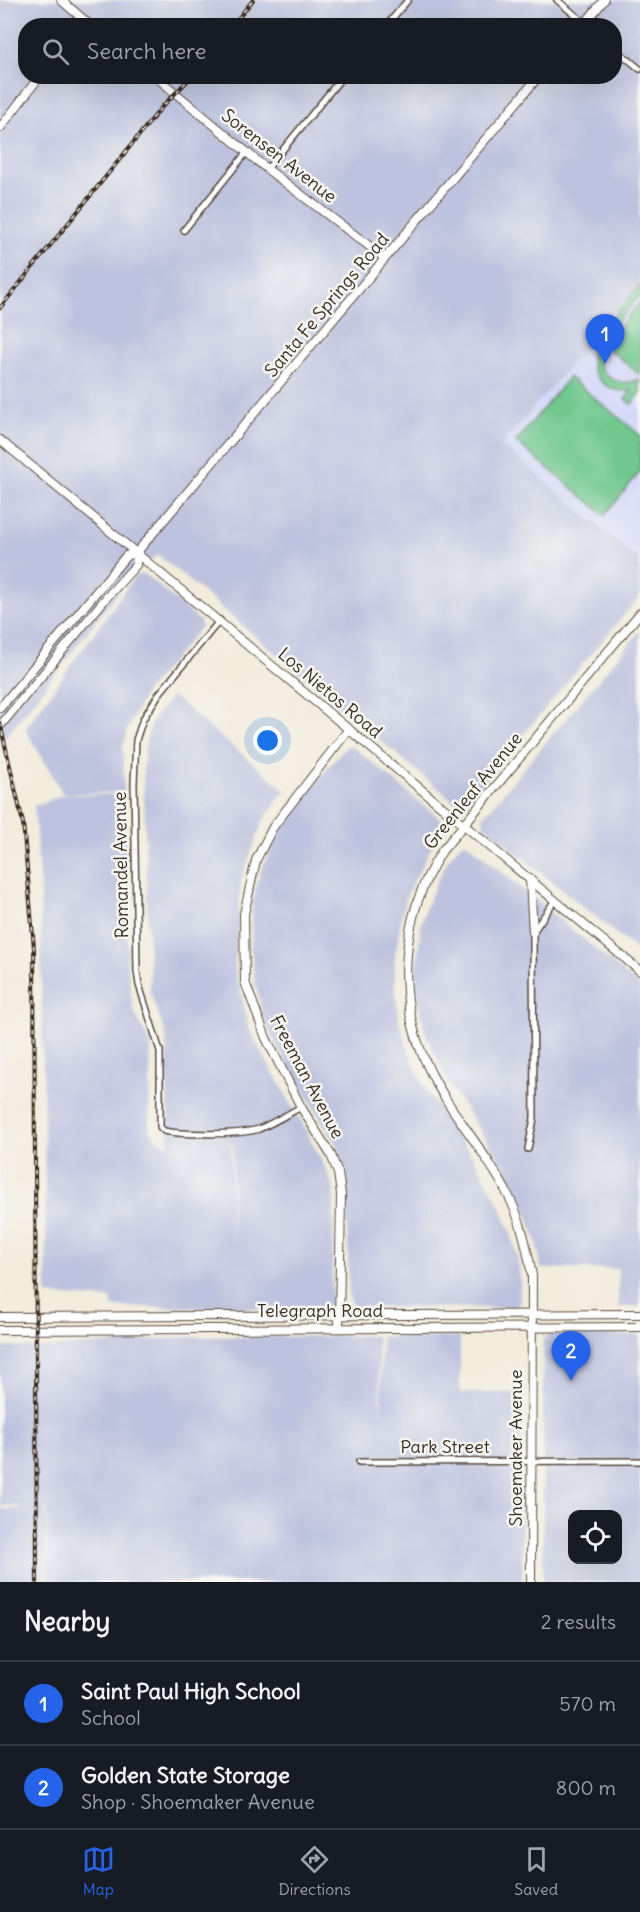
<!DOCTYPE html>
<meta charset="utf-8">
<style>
body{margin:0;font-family:Delius,sans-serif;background:#242831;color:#f1f3f6}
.controls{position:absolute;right:18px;bottom:18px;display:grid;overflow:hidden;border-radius:12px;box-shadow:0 6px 24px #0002}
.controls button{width:54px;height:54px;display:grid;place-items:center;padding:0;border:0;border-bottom:2px solid #363941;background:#171b24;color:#f1f3f6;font:30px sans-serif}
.you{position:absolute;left:268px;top:741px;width:21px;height:21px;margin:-15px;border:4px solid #fff;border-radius:50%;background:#1a73e8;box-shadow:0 0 0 9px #1a73e833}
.badge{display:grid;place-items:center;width:39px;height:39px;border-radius:50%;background:#2563eb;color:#fff;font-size:20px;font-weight:700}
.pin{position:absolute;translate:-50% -50px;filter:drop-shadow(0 2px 3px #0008)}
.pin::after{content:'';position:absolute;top:32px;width:21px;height:18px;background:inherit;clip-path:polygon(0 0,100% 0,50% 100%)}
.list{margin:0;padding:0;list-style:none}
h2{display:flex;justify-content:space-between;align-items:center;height:78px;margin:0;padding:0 24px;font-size:26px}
h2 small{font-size:20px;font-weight:400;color:#9ea1a6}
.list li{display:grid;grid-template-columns:39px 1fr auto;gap:18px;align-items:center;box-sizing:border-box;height:84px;padding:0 24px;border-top:2px solid #363941}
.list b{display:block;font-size:22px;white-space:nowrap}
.list p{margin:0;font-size:20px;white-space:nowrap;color:#9ea1a6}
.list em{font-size:20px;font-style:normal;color:#9ea1a6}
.icon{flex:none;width:33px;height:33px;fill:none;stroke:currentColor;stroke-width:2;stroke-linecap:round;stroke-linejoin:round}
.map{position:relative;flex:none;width:640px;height:1582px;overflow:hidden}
.search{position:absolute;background:#171b24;box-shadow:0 6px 24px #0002;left:18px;right:18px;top:18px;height:66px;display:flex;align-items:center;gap:15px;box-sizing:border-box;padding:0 21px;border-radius:24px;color:#9ea1a6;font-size:22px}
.sheet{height:246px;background:#171b24}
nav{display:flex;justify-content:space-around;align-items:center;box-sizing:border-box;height:84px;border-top:2px solid #363941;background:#171b24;font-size:16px;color:#9ea1a6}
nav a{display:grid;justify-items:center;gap:3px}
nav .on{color:#2563eb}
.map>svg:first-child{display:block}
.built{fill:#d4d8f9}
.industrial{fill:#bdc3de;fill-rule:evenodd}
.green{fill:#70c88d;stroke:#567956;stroke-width:1.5}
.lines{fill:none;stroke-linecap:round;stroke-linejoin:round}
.street-casing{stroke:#56473a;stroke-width:8}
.secondary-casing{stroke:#56473a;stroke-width:10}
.primary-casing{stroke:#56473a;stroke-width:10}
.street{stroke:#fff;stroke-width:5}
.secondary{stroke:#fff;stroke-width:8}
.primary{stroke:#fff;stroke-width:8}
.rail-casing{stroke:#3b2a1e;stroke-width:4}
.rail{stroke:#f6f6f2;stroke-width:1.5;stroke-dasharray:4.5;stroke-linecap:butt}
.labels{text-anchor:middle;stroke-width:5;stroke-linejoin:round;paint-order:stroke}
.street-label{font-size:18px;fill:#3b2a1e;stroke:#f6f6f2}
</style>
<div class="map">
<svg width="640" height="1582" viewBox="0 0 640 1582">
<rect width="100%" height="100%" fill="#f6f6f2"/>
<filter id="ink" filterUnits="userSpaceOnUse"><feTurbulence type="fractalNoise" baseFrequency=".0167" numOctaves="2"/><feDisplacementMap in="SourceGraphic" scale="12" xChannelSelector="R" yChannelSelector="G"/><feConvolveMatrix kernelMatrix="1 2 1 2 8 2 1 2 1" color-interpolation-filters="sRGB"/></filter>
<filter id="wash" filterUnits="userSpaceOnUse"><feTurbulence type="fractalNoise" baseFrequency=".008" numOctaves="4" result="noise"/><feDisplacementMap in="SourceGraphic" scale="24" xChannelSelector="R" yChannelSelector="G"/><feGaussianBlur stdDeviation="1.35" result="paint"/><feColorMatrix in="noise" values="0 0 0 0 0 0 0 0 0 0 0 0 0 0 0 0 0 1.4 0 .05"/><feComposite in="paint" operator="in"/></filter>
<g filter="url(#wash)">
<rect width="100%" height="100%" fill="#f2ecdb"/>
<path class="built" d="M640,283v278l-138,-116z"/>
<g class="industrial">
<path d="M0,0h640v283l-138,162 138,116v35l-175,208 -7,1 -300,-250 -24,17 -134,172zM26,26h588v50h-588z"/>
<path d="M145,574l55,47 1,6 -56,66 -10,20 -8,17 -4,18 1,44 -61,2 -38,-65 111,-154z"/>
<path d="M639,632l1,1v320l-156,-127 -1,-9z"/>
<path d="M172,696l113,94 -22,31 -22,59 -6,88 15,64 51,89 28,54 5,16 -2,109 -4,6 -7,3 -209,-2 -1,-8 -64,-4 -7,-406 -6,-83 29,-11 61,-1 4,176 5,39 18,37 -2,83 7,10 13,7 -3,-111 -16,-42 -7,-226 3,-25 6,-20zM233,1144l-2,116v-115h-28z"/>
<path d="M352,746l92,76 -1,11 -10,12 -25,47 -6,23 -7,42v32l5,35 11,35 14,29 53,77 22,40 11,28 7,25 2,24v21l-7,5 -160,-1 -4,-10 -3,-122 -11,-33 -57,-93 -14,-29 -9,-38 -4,-33 1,-44 7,-29 13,-31 13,-23 60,-75z"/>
<path d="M466,842l174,144v321h-22v-38h-77l-4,-26 -14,-40 -17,-34 -56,-83 -24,-51 -7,-27 -3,-36 5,-47 5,-19 13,-29 9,-17 13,-17z"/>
<path d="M549,1334l91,1v247h-97v-242zM572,1514h46v46h-46z"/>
<path d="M377,1336l4,82v-81h79v56h61l1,189h-474l-1,-76 -1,1v75h-46v-73h19v-3h-19v-159l51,1 137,-11z"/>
</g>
<g class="green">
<path d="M640,285v11c-16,19 -62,57 -31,81 10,7 20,7 31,2v15l-9,10 -6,-5 7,-8c-31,2 -48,-21 -38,-50z"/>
<path d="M640,302v73l-36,-30z"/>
<path d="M569,377l71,58v37l-35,43 -89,-73z"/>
</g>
</g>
<g filter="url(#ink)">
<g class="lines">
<g class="street-casing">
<g id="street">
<path d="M557,0l29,24"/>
<path d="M386,26l22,-26"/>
<path d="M614,48l26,21"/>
<path d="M267,169l76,-93"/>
<path d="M184,230l63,-78"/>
<path d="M220,620l-61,74 -16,25 -7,21 -2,43 3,188 2,14 21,66v76l4,4c19,4 76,4 95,-2 14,-6 29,-15 42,-22"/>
<path d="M528,1149l6,-31 -1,-186 22,-32"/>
<path d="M359,1462l281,-1"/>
</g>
</g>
<g class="secondary-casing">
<g id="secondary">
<path d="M61,0l30,26"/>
<path d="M583,26l21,-26"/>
<path d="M155,76l112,93 118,89"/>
<path d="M0,128l40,-52"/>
<path d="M0,440l640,531"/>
<path d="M0,708l126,-152 11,-4 402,-476"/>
<path d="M0,726l106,-128 30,-33 1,-13"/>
<path d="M530,879l3,53"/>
<path d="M339,1327l2,-133 -3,-21 -7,-18 -30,-48 -35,-69 -21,-56 -1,-68 12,-54 17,-33 76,-98"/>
<path d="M531,1582l1,-306c-5,-29 -11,-57 -25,-83 -22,-43 -57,-80 -78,-124 -35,-70 -29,-153 13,-218l198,-238"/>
</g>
</g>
<g class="primary-casing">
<g id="primary">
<path d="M0,1317l640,-3"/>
<path d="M0,1330l640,-3"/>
</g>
</g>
<use href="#street" class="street"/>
<use href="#secondary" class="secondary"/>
<use href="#primary" class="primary"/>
<g class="rail-casing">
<g id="rail">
<path d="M232,26l21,-26"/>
<path d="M0,308l161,-200 31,-32"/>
<path d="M0,723l23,100 11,125 3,634"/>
</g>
</g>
<use href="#rail" class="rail"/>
</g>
</g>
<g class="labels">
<g class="street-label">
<text transform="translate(279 156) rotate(38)" y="6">Sorensen Avenue</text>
<text transform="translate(327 305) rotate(-50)" y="6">Santa Fe Springs Road</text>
<text transform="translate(330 693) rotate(40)" y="6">Los Nietos Road</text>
<text transform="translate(473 791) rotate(-51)" y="6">Greenleaf Avenue</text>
<text transform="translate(121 865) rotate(-91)" y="6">Romandel Avenue</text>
<text transform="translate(307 1077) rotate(62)" y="6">Freeman Avenue</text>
<text x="320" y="1317">Telegraph Road</text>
<text x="445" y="1453">Park Street</text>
<text transform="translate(516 1448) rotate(-90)" y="6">Shoemaker Avenue</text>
</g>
</g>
</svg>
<div class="controls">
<button><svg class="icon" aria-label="locate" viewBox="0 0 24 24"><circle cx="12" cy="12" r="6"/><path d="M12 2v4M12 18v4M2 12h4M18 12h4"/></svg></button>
</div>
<div class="you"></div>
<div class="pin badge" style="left:605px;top:364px">1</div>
<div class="pin badge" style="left:571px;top:1381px">2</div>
<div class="search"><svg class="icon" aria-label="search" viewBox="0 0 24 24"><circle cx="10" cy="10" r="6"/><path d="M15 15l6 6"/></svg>Search here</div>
</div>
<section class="sheet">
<h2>Nearby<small>2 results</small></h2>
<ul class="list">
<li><span class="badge">1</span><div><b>Saint Paul High School</b><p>School</p></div><em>570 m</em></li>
<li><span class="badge">2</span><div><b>Golden State Storage</b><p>Shop · Shoemaker Avenue</p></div><em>800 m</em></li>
</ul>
</section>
<nav>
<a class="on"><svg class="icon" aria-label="map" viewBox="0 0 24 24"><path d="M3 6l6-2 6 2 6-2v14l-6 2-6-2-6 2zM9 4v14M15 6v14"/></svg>Map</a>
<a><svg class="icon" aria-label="directions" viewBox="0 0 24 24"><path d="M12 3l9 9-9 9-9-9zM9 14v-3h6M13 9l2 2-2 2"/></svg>Directions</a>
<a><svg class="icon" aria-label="saved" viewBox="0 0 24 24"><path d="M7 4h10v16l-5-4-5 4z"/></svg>Saved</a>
</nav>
